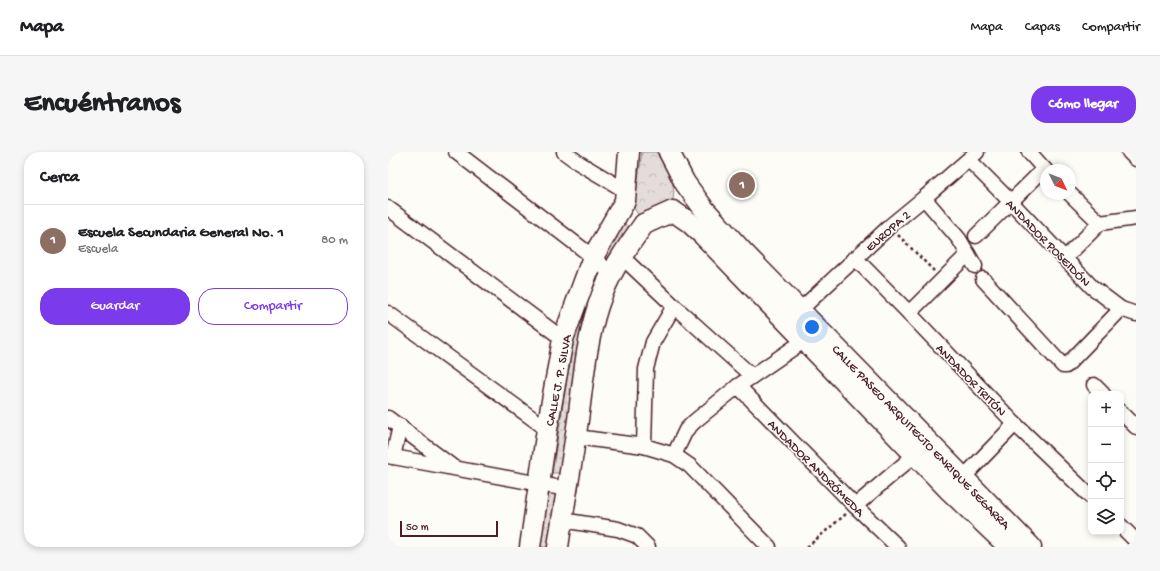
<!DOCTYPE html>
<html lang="es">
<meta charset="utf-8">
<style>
body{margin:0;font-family:"Gochi Hand",sans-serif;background:#f6f6f6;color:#202124}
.controls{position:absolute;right:12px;bottom:12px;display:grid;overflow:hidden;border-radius:8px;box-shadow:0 2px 6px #0003}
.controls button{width:36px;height:36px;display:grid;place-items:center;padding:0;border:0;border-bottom:1px solid #e0e0e0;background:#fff;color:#202124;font:20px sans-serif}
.compass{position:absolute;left:652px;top:12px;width:36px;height:36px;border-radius:50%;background:#fff;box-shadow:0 2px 6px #0003;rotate:133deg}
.scale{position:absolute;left:12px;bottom:10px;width:98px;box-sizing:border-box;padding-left:4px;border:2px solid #4a1f2b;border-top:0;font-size:11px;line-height:14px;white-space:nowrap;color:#4a1f2b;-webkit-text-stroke:3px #fdfcf7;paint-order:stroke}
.you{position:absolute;left:424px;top:175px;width:14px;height:14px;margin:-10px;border:3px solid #fff;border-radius:50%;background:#1a73e8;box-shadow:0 0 0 6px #1a73e833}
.badge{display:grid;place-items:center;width:26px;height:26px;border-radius:50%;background:#7c3aed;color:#fff;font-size:13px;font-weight:700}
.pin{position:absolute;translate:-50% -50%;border:2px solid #fff;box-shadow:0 1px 4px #0006}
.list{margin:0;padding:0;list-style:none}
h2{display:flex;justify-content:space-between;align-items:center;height:52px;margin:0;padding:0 16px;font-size:17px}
h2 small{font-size:13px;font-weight:400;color:#757577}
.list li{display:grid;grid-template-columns:26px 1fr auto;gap:12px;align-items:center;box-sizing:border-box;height:72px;padding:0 16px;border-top:1px solid #e0e0e0}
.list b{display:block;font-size:15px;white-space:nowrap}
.list p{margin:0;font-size:13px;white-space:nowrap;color:#757577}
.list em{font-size:13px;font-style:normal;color:#757577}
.actions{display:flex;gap:8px;padding:12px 16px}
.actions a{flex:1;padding:9px 0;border:1px solid #7c3aed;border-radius:16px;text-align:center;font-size:14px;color:#7c3aed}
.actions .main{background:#7c3aed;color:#fff}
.icon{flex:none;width:22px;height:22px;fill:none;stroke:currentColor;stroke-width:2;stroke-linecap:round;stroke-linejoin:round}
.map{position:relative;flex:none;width:748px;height:395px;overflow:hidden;border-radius:16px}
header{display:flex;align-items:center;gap:24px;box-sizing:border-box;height:56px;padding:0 20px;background:#fff;border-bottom:1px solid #e0e0e0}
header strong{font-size:19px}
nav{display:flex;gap:22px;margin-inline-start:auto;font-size:14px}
.intro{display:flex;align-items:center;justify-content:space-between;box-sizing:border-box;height:96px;padding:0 24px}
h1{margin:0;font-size:28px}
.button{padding:10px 18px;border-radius:16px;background:#7c3aed;color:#fff;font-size:14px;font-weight:700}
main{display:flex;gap:24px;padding:0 24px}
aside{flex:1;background:#fff;border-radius:16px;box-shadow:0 2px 6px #0003}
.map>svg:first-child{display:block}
.grass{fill:url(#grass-dots);stroke:#967e82}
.park{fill:url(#park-crowns);stroke:#967e82}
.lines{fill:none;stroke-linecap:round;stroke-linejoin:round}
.street-casing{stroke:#4a1f2b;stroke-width:17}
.secondary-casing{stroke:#4a1f2b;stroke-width:23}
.path{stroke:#4a1f2b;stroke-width:2.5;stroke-dasharray:3 3;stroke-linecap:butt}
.street{stroke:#fdfcf7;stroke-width:14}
.secondary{stroke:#fdfcf7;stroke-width:20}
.labels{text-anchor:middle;stroke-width:3;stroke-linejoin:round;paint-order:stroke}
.street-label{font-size:13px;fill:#4a1f2b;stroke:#fdfcf7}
</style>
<header>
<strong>Mapa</strong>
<nav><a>Mapa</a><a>Capas</a><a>Compartir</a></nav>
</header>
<div class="intro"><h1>Encuéntranos</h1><a class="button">Cómo llegar</a></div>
<main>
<aside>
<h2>Cerca<small></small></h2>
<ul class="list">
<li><span class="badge" style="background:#8d6e63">1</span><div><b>Escuela Secundaria General No. 1</b><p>Escuela</p></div><em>80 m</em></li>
</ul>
<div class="actions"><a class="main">Guardar</a><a>Compartir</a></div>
</aside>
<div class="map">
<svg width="748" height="395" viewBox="0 0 748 395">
<defs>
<pattern id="grass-dots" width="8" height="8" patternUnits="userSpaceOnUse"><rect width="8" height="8" fill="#e3dcda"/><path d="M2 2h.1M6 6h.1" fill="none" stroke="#c4bcbb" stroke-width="1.8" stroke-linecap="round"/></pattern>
<pattern id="park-crowns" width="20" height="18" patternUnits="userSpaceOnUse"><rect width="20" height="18" fill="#e3dcda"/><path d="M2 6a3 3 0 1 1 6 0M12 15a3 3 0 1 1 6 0" fill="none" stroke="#c4bcbb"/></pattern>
</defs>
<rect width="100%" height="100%" fill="#fdfcf7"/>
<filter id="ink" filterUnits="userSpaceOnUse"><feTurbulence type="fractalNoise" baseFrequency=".025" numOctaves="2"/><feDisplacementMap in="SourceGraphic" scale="8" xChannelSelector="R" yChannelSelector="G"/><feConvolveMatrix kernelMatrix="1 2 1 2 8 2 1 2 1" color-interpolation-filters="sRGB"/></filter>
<g filter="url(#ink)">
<g class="grass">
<path d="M235,69l9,11 -24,37 -12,-12z"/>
<path d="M210,131l-35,190h-11l26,-162 9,-27z"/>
<path d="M159,336l10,4 -8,55h-11z"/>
</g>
<path class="park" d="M254,0h14c8,14 21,30 17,47 0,5 -5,10 -8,14l-26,3 -5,-8z"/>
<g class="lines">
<g class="street-casing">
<g id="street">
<path d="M68,0l137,105 18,17"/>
<path d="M176,0l15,11 47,28"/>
<path d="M641,0l17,19"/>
<path d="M741,0l7,7"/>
<path d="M581,8l42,42 81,85 29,22 15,5"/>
<path d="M682,42l30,29 36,-5"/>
<path d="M536,46l35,41 16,27"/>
<path d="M0,56l175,131"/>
<path d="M588,84l68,-67"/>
<path d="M233,104l53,50 78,70"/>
<path d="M467,106l54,55 106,111 76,73"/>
<path d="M677,106l35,-35"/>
<path d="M595,127l80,87h3l55,-57"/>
<path d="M411,159l91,-85 34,-28 53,-46"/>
<path d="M0,161l159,116"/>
<path d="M521,161l59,-59"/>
<path d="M706,233l9,9"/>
<path d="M350,234l117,120 43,41"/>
<path d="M733,260l15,15"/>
<path d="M0,266l65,49"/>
<path d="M188,285l68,9 30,9 16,11 79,81"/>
<path d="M256,294l2,-77 7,-27 21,-36"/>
<path d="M286,303l12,-25 9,-9 43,-35 67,-46"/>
<path d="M0,304l179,33"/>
<path d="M5,305l7,-31"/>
<path d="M570,331l57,-59"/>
<path d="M467,354l61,-52"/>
<path d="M174,368l56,9 19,7 11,11"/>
<path d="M733,374l15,15"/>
</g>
</g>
<g class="secondary-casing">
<g id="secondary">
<path d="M281,0l16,31 19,26 39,43 288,295"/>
<path d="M256,72l29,-13 16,11 14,13 247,256 59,56"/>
<path d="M142,395l17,-118 16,-90 30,-82 32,-56 4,-49"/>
<path d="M170,395c6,-42 14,-84 20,-127 5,-37 8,-77 20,-114 10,-31 27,-56 46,-82"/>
</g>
</g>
<g class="path">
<path d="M510,83l36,36"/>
<path d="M419,395l39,-33"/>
</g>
<use href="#street" class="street"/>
<use href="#secondary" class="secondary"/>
</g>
</g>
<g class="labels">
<g class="street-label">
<text transform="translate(499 78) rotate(-41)" y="5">EUROPA 2</text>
<text transform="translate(661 90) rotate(46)" y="5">ANDADOR POSEIDÓN</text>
<text transform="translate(584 227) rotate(46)" y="5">ANDADOR TRITÓN</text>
<text transform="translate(169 228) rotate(-79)" y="5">CALLE J. P. SILVA</text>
<text transform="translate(534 284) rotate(46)" y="5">CALLE PASEO ARQUITECTO ENRIQUE SEGARRA</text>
<text transform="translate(429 315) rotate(45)" y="5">ANDADOR ANDRÓMEDA</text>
</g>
</g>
</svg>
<div class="controls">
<button>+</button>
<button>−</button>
<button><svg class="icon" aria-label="locate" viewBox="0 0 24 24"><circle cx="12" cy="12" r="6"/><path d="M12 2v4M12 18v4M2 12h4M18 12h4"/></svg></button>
<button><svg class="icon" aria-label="layers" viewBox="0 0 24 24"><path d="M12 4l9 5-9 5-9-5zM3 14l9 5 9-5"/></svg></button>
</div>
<svg class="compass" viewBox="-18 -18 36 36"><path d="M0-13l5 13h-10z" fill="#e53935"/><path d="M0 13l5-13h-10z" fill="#757577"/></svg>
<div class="scale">50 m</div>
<div class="you"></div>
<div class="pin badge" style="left:354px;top:33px;background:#8d6e63">1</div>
</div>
</main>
